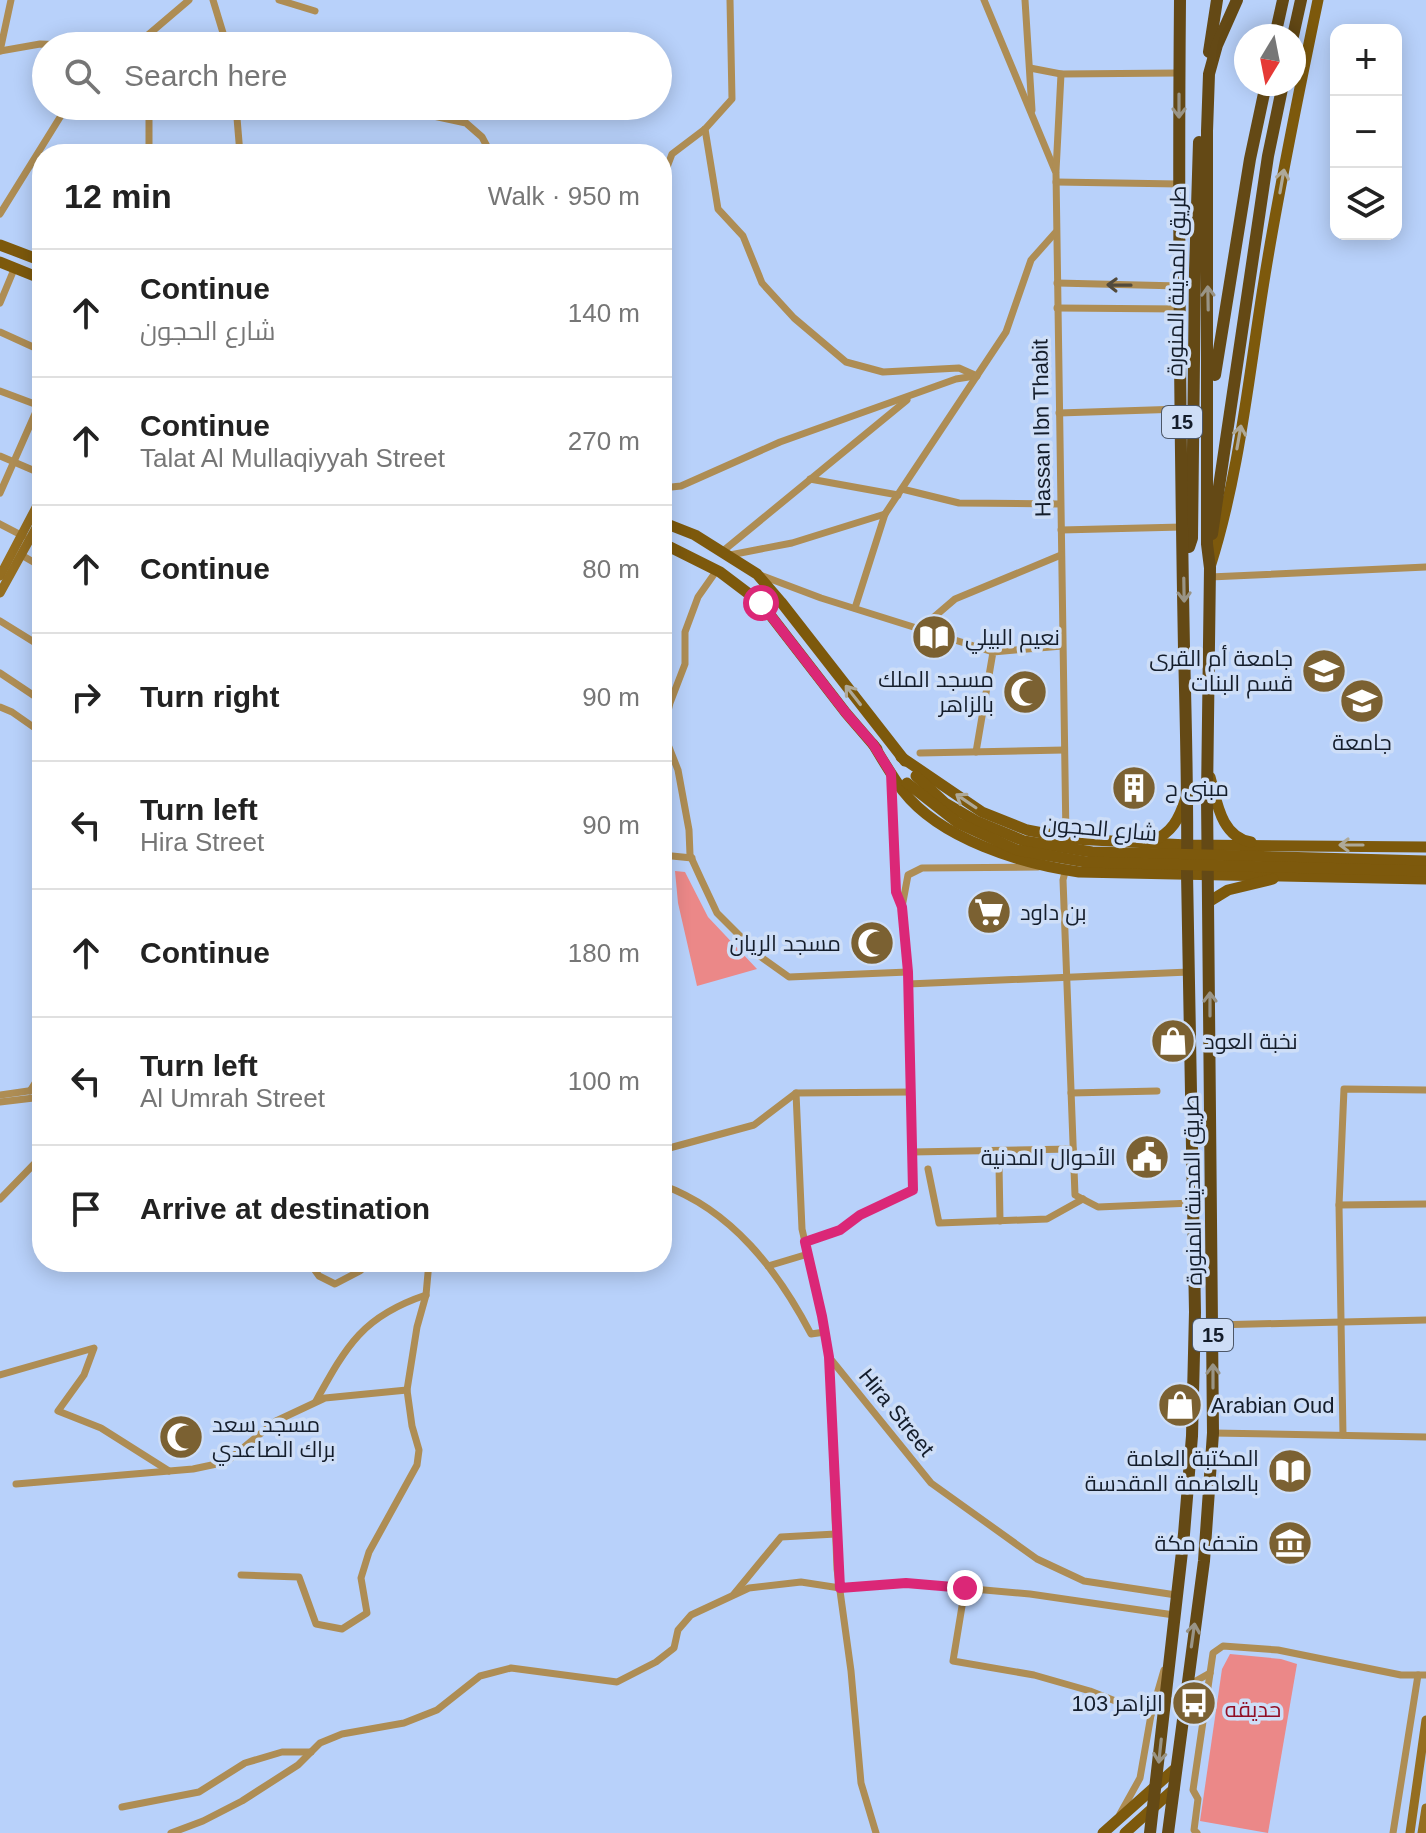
<!DOCTYPE html>
<meta charset="utf-8">
<style>
body{margin:0;font-family:Arial,Cairo,sans-serif;background:#f6f6f6;color:#222}
.controls{position:absolute;right:24px;top:24px;display:grid;overflow:hidden;border-radius:16px;box-shadow:0 4px 20px #0003}
.controls button{width:72px;height:72px;display:grid;place-items:center;padding:0;border:0;border-bottom:2px solid #e0e0e0;background:#fff;color:#222;font:40px sans-serif}
.compass{position:absolute;left:1234px;top:24px;width:72px;height:72px;border-radius:50%;background:#fff;box-shadow:0 4px 20px #0003;rotate:190deg}
.stop{position:absolute;width:24px;height:24px;margin:-18px;border:6px solid #db2777;border-radius:50%;background:#fff}
.stop.end{background:#db2777;border-color:#fff;box-shadow:0 2px 8px #0008}
.list{margin:0;padding:0;list-style:none}
h2{display:flex;justify-content:space-between;align-items:center;height:104px;margin:0;padding:0 32px;font-size:34px}
h2 small{font-size:26px;font-weight:400;color:#767676}
.list li{display:grid;grid-template-columns:52px 1fr auto;gap:24px;align-items:center;box-sizing:border-box;height:128px;padding:0 32px;border-top:2px solid #e0e0e0}
.list b{display:block;font-size:30px;white-space:nowrap}
.list p{margin:0;font-size:26px;white-space:nowrap;color:#767676}
.list em{font-size:26px;font-style:normal;color:#767676}
.icon{flex:none;width:44px;height:44px;fill:none;stroke:currentColor;stroke-width:2;stroke-linecap:round;stroke-linejoin:round}
.map{position:relative;flex:none;width:1426px;height:1833px;overflow:hidden}
.search{position:absolute;background:#fff;box-shadow:0 4px 20px #0003;left:32px;top:32px;width:640px;height:88px;display:flex;align-items:center;gap:20px;box-sizing:border-box;padding:0 28px;border-radius:44px;color:#767676;font-size:30px}
.panel{position:absolute;background:#fff;box-shadow:0 4px 20px #0003;left:32px;top:144px;width:640px;height:1128px;border-radius:32px}
.map>svg:first-child{display:block}
.green{fill:#eb8888}
.lines{fill:none;stroke-linecap:round;stroke-linejoin:round}
.street{stroke:#ae8d54;stroke-width:7}
.secondary{stroke:#956e20;stroke-width:9}
.primary{stroke:#7d590c;stroke-width:11}
.highway{stroke:#644915;stroke-width:12}
.primary-bridge{stroke:#7d590c;stroke-width:11}
.oneway{stroke:#999486}
.oneway2{stroke:#aea999}
.oneway3{stroke:#524a3b}
.route{stroke:#db2777;stroke-width:10}
.labels{text-anchor:middle;stroke-width:7;stroke-linejoin:round;paint-order:stroke}
.shield{fill:#cedef7;stroke:#4c5768;stroke-width:2}
.shield-label{font-size:20px;font-weight:bold;fill:#141d2b}
.street-label{font-size:22px;fill:#141d2b;stroke:#cedef7}
.poi-label{font-size:22px;fill:#141d2b;stroke:#cedef7;text-anchor:end}
.park-label{font-size:22px;fill:#910f25;stroke:#cedef7}
</style>
<div class="map">
<svg width="1426" height="1833" viewBox="0 0 1426 1833">
<rect width="100%" height="100%" fill="#b8d1fa"/>
<g class="green">
<path d="M675,871l10,1 23,45 49,52 -60,17 -19,-83z"/>
<path d="M1230,1654l51,5 16,5 -29,169 -68,-12 22,-152z"/>
</g>
<g class="lines">
<g class="street">
<path d="M213,0l14,46"/>
<path d="M279,0l36,11"/>
<path d="M984,0l72,173 10,666"/>
<path d="M1025,0l7,110"/>
<path d="M135,46l54,-46"/>
<path d="M0,51l40,-7 50,2"/>
<path d="M0,51l11,-51"/>
<path d="M1030,68l31,6 118,-1"/>
<path d="M146,106l3,13v35"/>
<path d="M236,106l4,48"/>
<path d="M290,106l41,5 20,-5"/>
<path d="M387,106l79,17 16,14 9,17"/>
<path d="M705,129l13,80 25,27 19,47 32,35 52,44 37,10 76,-4 18,8"/>
<path d="M1056,171l5,-97"/>
<path d="M662,180l10,-26 33,-25 27,-30 -2,-99"/>
<path d="M1056,182l123,2"/>
<path d="M0,214l67,-108"/>
<path d="M1057,283l123,3"/>
<path d="M0,303l15,-36"/>
<path d="M1057,308l124,1"/>
<path d="M0,332l42,19"/>
<path d="M0,391l40,15"/>
<path d="M1059,413l122,-4"/>
<path d="M0,456l42,18"/>
<path d="M810,479l88,16"/>
<path d="M662,488l19,-2 99,-44 176,-63 19,-3"/>
<path d="M902,489l57,14 101,1"/>
<path d="M0,493l42,-95"/>
<path d="M0,524l23,12"/>
<path d="M1061,530l121,-3"/>
<path d="M723,551l184,-151"/>
<path d="M730,555l62,-12 93,-29"/>
<path d="M23,556l19,11"/>
<path d="M717,570l-19,27 -13,35v32l-15,39 -7,29 15,38 11,60 1,25 11,24 16,34 44,44 28,20 119,-5"/>
<path d="M760,575l61,23 172,54"/>
<path d="M1210,577l216,-10"/>
<path d="M855,608l30,-94 121,-182 25,-72 24,-27"/>
<path d="M0,621l42,26"/>
<path d="M920,629l35,-30 106,-44"/>
<path d="M0,673l42,28"/>
<path d="M0,707l12,5 30,21"/>
<path d="M976,752l17,-100 69,-6"/>
<path d="M920,753l144,-3"/>
<path d="M891,775l5,117 5,13"/>
<path d="M662,855l30,3"/>
<path d="M1066,868l-3,12 12,315 23,12 94,-4"/>
<path d="M908,984l281,-12"/>
<path d="M30,1091l12,-19"/>
<path d="M796,1093l6,136 20,87 7,41 102,126 106,76 47,22 92,14"/>
<path d="M1071,1093l86,-2"/>
<path d="M0,1095l42,-6"/>
<path d="M0,1102l42,-5"/>
<path d="M662,1150l92,-25 42,-32 115,-1"/>
<path d="M912,1152l161,-3"/>
<path d="M999,1165l1,56"/>
<path d="M928,1169l11,54 108,-4 36,-20"/>
<path d="M662,1185c70,25 116,86 149,149l14,-2"/>
<path d="M0,1199l37,-38 5,-10"/>
<path d="M1339,1205l87,-1"/>
<path d="M805,1242l35,-12 20,-15 53,-25 -5,-218 -6,-65 6,-32 14,-7 116,-1"/>
<path d="M309,1262l10,14 16,8 25,-13 10,-9"/>
<path d="M768,1266l40,-12"/>
<path d="M1213,1325l213,-5"/>
<path d="M829,1359l8,210 14,102 10,112 15,50"/>
<path d="M0,1375l94,-27 -10,27 -26,36 43,17 68,43"/>
<path d="M316,1401c31,-56 47,-85 110,-106"/>
<path d="M1213,1433l213,4"/>
<path d="M1343,1435l-4,-230 5,-116 82,1"/>
<path d="M16,1484l177,-15 33,-7 50,-41 49,-23 82,-8"/>
<path d="M241,1575l58,2 17,47 26,5 25,-16 -6,-35 8,-26 48,-87 2,-15 -7,-24 -5,-36 10,-63 9,-32 3,-33"/>
<path d="M965,1588l-12,73 81,14 56,16 61,24"/>
<path d="M734,1594l47,-57 55,-3"/>
<path d="M1187,1686l23,-13"/>
<path d="M122,1807l77,-15 46,-29 37,-11h29"/>
<path d="M1120,1814l20,-36 11,-63 13,-45"/>
<path d="M171,1833l32,-12 39,-20 56,-36 22,-22 22,-9 62,-11 33,-13 43,-34 31,-8 106,14 39,-20 18,-14 4,-18 13,-15 58,-27 52,-6 39,6 66,-5 124,11 144,21"/>
<path d="M1197,1833l-3,-3 4,-31 -5,-9 20,-137 10,-7 55,4 123,25h25"/>
<path d="M1393,1833l25,-158"/>
</g>
<g class="secondary">
<path d="M0,576l42,-80"/>
<path d="M0,593l42,-76"/>
<path d="M1410,1833l16,-113"/>
<path d="M1422,1833l4,-25"/>
</g>
<g class="primary">
<path d="M0,245l42,16"/>
<path d="M0,262l42,17"/>
<path d="M662,522l33,13 62,39 24,28 124,159"/>
<path d="M662,543l58,29 41,31 85,110 31,36"/>
<path d="M1210,567c30,-94 39,-195 55,-292 15,-92 34,-184 53,-275"/>
<path d="M873,744c9,15 19,32 30,47 37,48 119,73 176,81l347,7"/>
<path d="M901,757l81,55 45,18 47,9 113,6 239,2"/>
<path d="M1210,777c7,25 11,60 41,65"/>
<path d="M1152,841c20,-8 27,-22 34,-43"/>
<path d="M1210,901l18,-11 45,-11"/>
<path d="M1103,1833l73,-65"/>
<path d="M1125,1833l49,-44"/>
</g>
<g class="highway">
<path d="M1275,36l8,-36"/>
<path d="M1293,36l8,-36"/>
<path d="M1209,52l8,-52"/>
<path d="M1215,375l35,-216 16,-75"/>
<path d="M1212,534l56,-378 15,-72"/>
<path d="M1189,547l3,-9 3,-266 4,-130"/>
<path d="M1150,1833l34,-299 8,-98 3,-124 -8,-439c1,-75 -1,-149 -3,-224 -4,-216 -6,-433 -4,-649"/>
<path d="M1168,1833l36,-272 9,-128 -6,-637 3,-228 -3,-24v-413l2,-57 8,-29 20,-45"/>
</g>
<g class="primary-bridge">
<path d="M916,776l29,27 31,18 48,20 68,11 334,9"/>
<path d="M907,783l51,40 59,27 69,12 340,9"/>
</g>
</g>
<defs><path id="oneway-shaft" d="M-6 0H5M1.5-3L5.5 0L1.5 3" fill="none" stroke-width="1.6" stroke-linecap="round" stroke-linejoin="round" transform="scale(2)"/></defs>
<g class="oneway">
<use href="#oneway-shaft" transform="translate(1179 106) rotate(90)"/>
<use href="#oneway-shaft" transform="translate(1208 298) rotate(-91)"/>
<use href="#oneway-shaft" transform="translate(1184 590) rotate(89)"/>
<use href="#oneway-shaft" transform="translate(1210 1004) rotate(-90)"/>
<use href="#oneway-shaft" transform="translate(1213 1376) rotate(-90)"/>
<use href="#oneway-shaft" transform="translate(1193 1635) rotate(-82)"/>
<use href="#oneway-shaft" transform="translate(1160 1751) rotate(96)"/>
</g>
<g class="oneway2">
<use href="#oneway-shaft" transform="translate(1282 181) rotate(-80)"/>
<use href="#oneway-shaft" transform="translate(1239 437) rotate(-80)"/>
<use href="#oneway-shaft" transform="translate(853 695) rotate(-128)"/>
<use href="#oneway-shaft" transform="translate(966 801) rotate(-146)"/>
<use href="#oneway-shaft" transform="translate(1351 845) rotate(-180)"/>
</g>
<use class="oneway3" href="#oneway-shaft" transform="translate(1119 285) rotate(-179)"/>
<g class="lines">
<path class="route" d="M761,603l85,110 27,31 18,29 5,119 6,15 6,65 5,218 -53,25 -20,15 -35,12 17,74 7,41 11,231 66,-5 59,5"/>
</g>
<defs>
<g id="library-disc" transform="scale(2.3)"><circle r="9.5" fill="#7b6132" stroke="#cedef7"/><path d="M-6-4Q-3-5.5-.7-3.5V5Q-3 3-6 4ZM6-4Q3-5.5 .7-3.5V5Q3 3 6 4Z" fill="#fff"/></g>
<g id="university-disc" transform="scale(2.3)"><circle r="9.5" fill="#7b6132" stroke="#cedef7"/><path d="M0-5L7-2L0 1L-7-2ZM-4 1L0 2.5L4 1V4Q0 6-4 4Z" fill="#fff"/></g>
<g id="mosque-disc" transform="scale(2.3)"><circle r="9.5" fill="#7b6132" stroke="#cedef7"/><path d="M3.5-4.9A6 6 0 1 0 3.5 4.9A5 5 0 1 1 3.5-4.9Z" fill="#fff"/></g>
<g id="building-disc" transform="scale(2.3)"><circle r="9.5" fill="#7b6132" stroke="#cedef7"/><path d="M-4-6H4V6H1V3H-1V6H-4ZM-2.5-4.3h1.7v1.8h-1.7ZM.8-4.3h1.7v1.8H.8ZM-2.5-1h1.7V.8h-1.7ZM.8-1h1.7V.8H.8Z" fill="#fff"/></g>
<g id="supermarket-disc" transform="scale(2.3)"><circle r="9.5" fill="#7b6132" stroke="#cedef7"/><path d="M-6-5.5h2.5l.6 2H6L4.5 2H-2.5L-4.4-4H-6ZM-1.5 3.2a1.3 1.3 0 1 0 .1 0ZM3 3.2a1.3 1.3 0 1 0 .1 0Z" fill="#fff"/></g>
<g id="shop-disc" transform="scale(2.3)"><circle r="9.5" fill="#7b6132" stroke="#cedef7"/><path d="M-5-2.5h2.3a2.7 3.5 0 0 1 5.4 0H5L5.5 6h-11ZM-1.5-2.5h3a1.5 2.3 0 0 0-3 0Z" fill="#fff"/></g>
<g id="civic-disc" transform="scale(2.3)"><circle r="9.5" fill="#7b6132" stroke="#cedef7"/><path d="M-.6-6.5H3V-4.5H.6V-3L4-1V1h2V6H-6V1h2V-1L-.6-3ZM-1.2 2.5V6h2.4V2.5Z" fill="#fff"/></g>
<g id="museum-disc" transform="scale(2.3)"><circle r="9.5" fill="#7b6132" stroke="#cedef7"/><path d="M0-6L6-3V-2H-6V-3ZM-5-1h2V3h-2ZM-1-1h2V3h-2ZM3-1h2V3H3ZM-6 4H6V6H-6Z" fill="#fff"/></g>
<g id="bus-disc" transform="scale(2.3)"><circle r="9.5" fill="#7b6132" stroke="#cedef7"/><path d="M-5-6H5V4H4V6H2V4H-2V6H-4V4H-5ZM-3.5-4V0h7V-4ZM-3.5 1.2v1.5H-2V1.2ZM2 1.2v1.5H3.5V1.2Z" fill="#fff"/></g>
</defs>
<g fill-rule="evenodd">
<use href="#library-disc" x="934" y="637"/>
<use href="#university-disc" x="1324" y="671"/>
<use href="#mosque-disc" x="1025" y="692"/>
<use href="#university-disc" x="1362" y="701"/>
<use href="#building-disc" x="1134" y="788"/>
<use href="#supermarket-disc" x="989" y="912"/>
<use href="#mosque-disc" x="872" y="943"/>
<use href="#shop-disc" x="1173" y="1041"/>
<use href="#civic-disc" x="1147" y="1157"/>
<use href="#shop-disc" x="1180" y="1405"/>
<use href="#mosque-disc" x="181" y="1437"/>
<use href="#library-disc" x="1290" y="1471"/>
<use href="#museum-disc" x="1290" y="1543"/>
<use href="#bus-disc" x="1194" y="1703"/>
</g>
<g class="labels">
<g class="shield">
<rect x="1162" y="406" width="40" height="32" rx="6"/>
<rect x="1193" y="1319" width="40" height="32" rx="6"/>
</g>
<g class="shield-label">
<text x="1182" y="429">15</text>
<text x="1213" y="1342">15</text>
</g>
<g class="street-label">
<text transform="translate(1176 281) rotate(-89)" y="8">طريق المدينة المنورة</text>
<text transform="translate(1041 428) rotate(-91)" y="8">Hassan Ibn Thabit</text>
<text transform="translate(1100 828) rotate(5)" y="8">شارع الحجون</text>
<text transform="translate(1192 1190) rotate(-91)" y="8">طريق المدينة المنورة</text>
<text transform="translate(897 1412) rotate(51)" y="8">Hira Street</text>
</g>
<g class="poi-label">
<text x="965" y="645" text-anchor="start">نعيم البيلي</text>
<text x="1293" y="666">جامعة أم القرى<tspan x="1293" dy="25">قسم البنات</tspan></text>
<text x="994" y="687">مسجد الملك<tspan x="994" dy="25">بالزاهر</tspan></text>
<text x="1362" y="750" text-anchor="middle">جامعة</text>
<text x="1165" y="796" text-anchor="start">مبنى ح</text>
<text x="1020" y="920" text-anchor="start">بن داود</text>
<text x="841" y="951">مسجد الريان</text>
<text x="1204" y="1049" text-anchor="start">نخبة العود</text>
<text x="1116" y="1165">الأحوال المدنية</text>
<text x="1211" y="1413" text-anchor="start">Arabian Oud</text>
<text x="212" y="1432" text-anchor="start">مسجد سعد<tspan x="212" dy="25">براك الصاعدي</tspan></text>
<text x="1259" y="1466">المكتبة العامة<tspan x="1259" dy="25">بالعاصمة المقدسة</tspan></text>
<text x="1259" y="1551">متحف مكة</text>
<text x="1163" y="1711">الزاهر 103</text>
</g>
<g class="park-label">
<text x="1253" y="1717">حديقه</text>
</g>
</g>
</svg>
<div class="controls">
<button>+</button>
<button>−</button>
<button><svg class="icon" aria-label="layers" viewBox="0 0 24 24"><path d="M12 4l9 5-9 5-9-5zM3 14l9 5 9-5"/></svg></button>
</div>
<svg class="compass" viewBox="-18 -18 36 36"><path d="M0-13l5 13h-10z" fill="#e53935"/><path d="M0 13l5-13h-10z" fill="#767676"/></svg>
<div class="stop" style="left:761px;top:603px"></div>
<div class="stop end" style="left:965px;top:1588px"></div>
<div class="search"><svg class="icon" aria-label="search" viewBox="0 0 24 24"><circle cx="10" cy="10" r="6"/><path d="M15 15l6 6"/></svg>Search here</div>
<section class="panel">
<h2>12 min<small>Walk · 950 m</small></h2>
<ul class="list">
<li><svg class="icon" aria-label="ahead" viewBox="0 0 24 24"><path d="M12 20V5M6 11l6-6 6 6"/></svg><div><b>Continue</b><p>شارع الحجون</p></div><em>140 m</em></li>
<li><svg class="icon" aria-label="ahead" viewBox="0 0 24 24"><path d="M12 20V5M6 11l6-6 6 6"/></svg><div><b>Continue</b><p>Talat Al Mullaqiyyah Street</p></div><em>270 m</em></li>
<li><svg class="icon" aria-label="ahead" viewBox="0 0 24 24"><path d="M12 20V5M6 11l6-6 6 6"/></svg><div><b>Continue</b></div><em>80 m</em></li>
<li><svg class="icon" aria-label="right" viewBox="0 0 24 24"><path d="M7 20v-9h11M14 6l5 5-5 5"/></svg><div><b>Turn right</b></div><em>90 m</em></li>
<li><svg class="icon" aria-label="left" viewBox="0 0 24 24"><path d="M17 20v-9H6M10 6l-5 5 5 5"/></svg><div><b>Turn left</b><p>Hira Street</p></div><em>90 m</em></li>
<li><svg class="icon" aria-label="ahead" viewBox="0 0 24 24"><path d="M12 20V5M6 11l6-6 6 6"/></svg><div><b>Continue</b></div><em>180 m</em></li>
<li><svg class="icon" aria-label="left" viewBox="0 0 24 24"><path d="M17 20v-9H6M10 6l-5 5 5 5"/></svg><div><b>Turn left</b><p>Al Umrah Street</p></div><em>100 m</em></li>
<li><svg class="icon" aria-label="arrive" viewBox="0 0 24 24"><path d="M6 21V4h12l-3 4 3 4H6"/></svg><div><b>Arrive at destination</b></div></li>
</ul>
</section>
</div>
